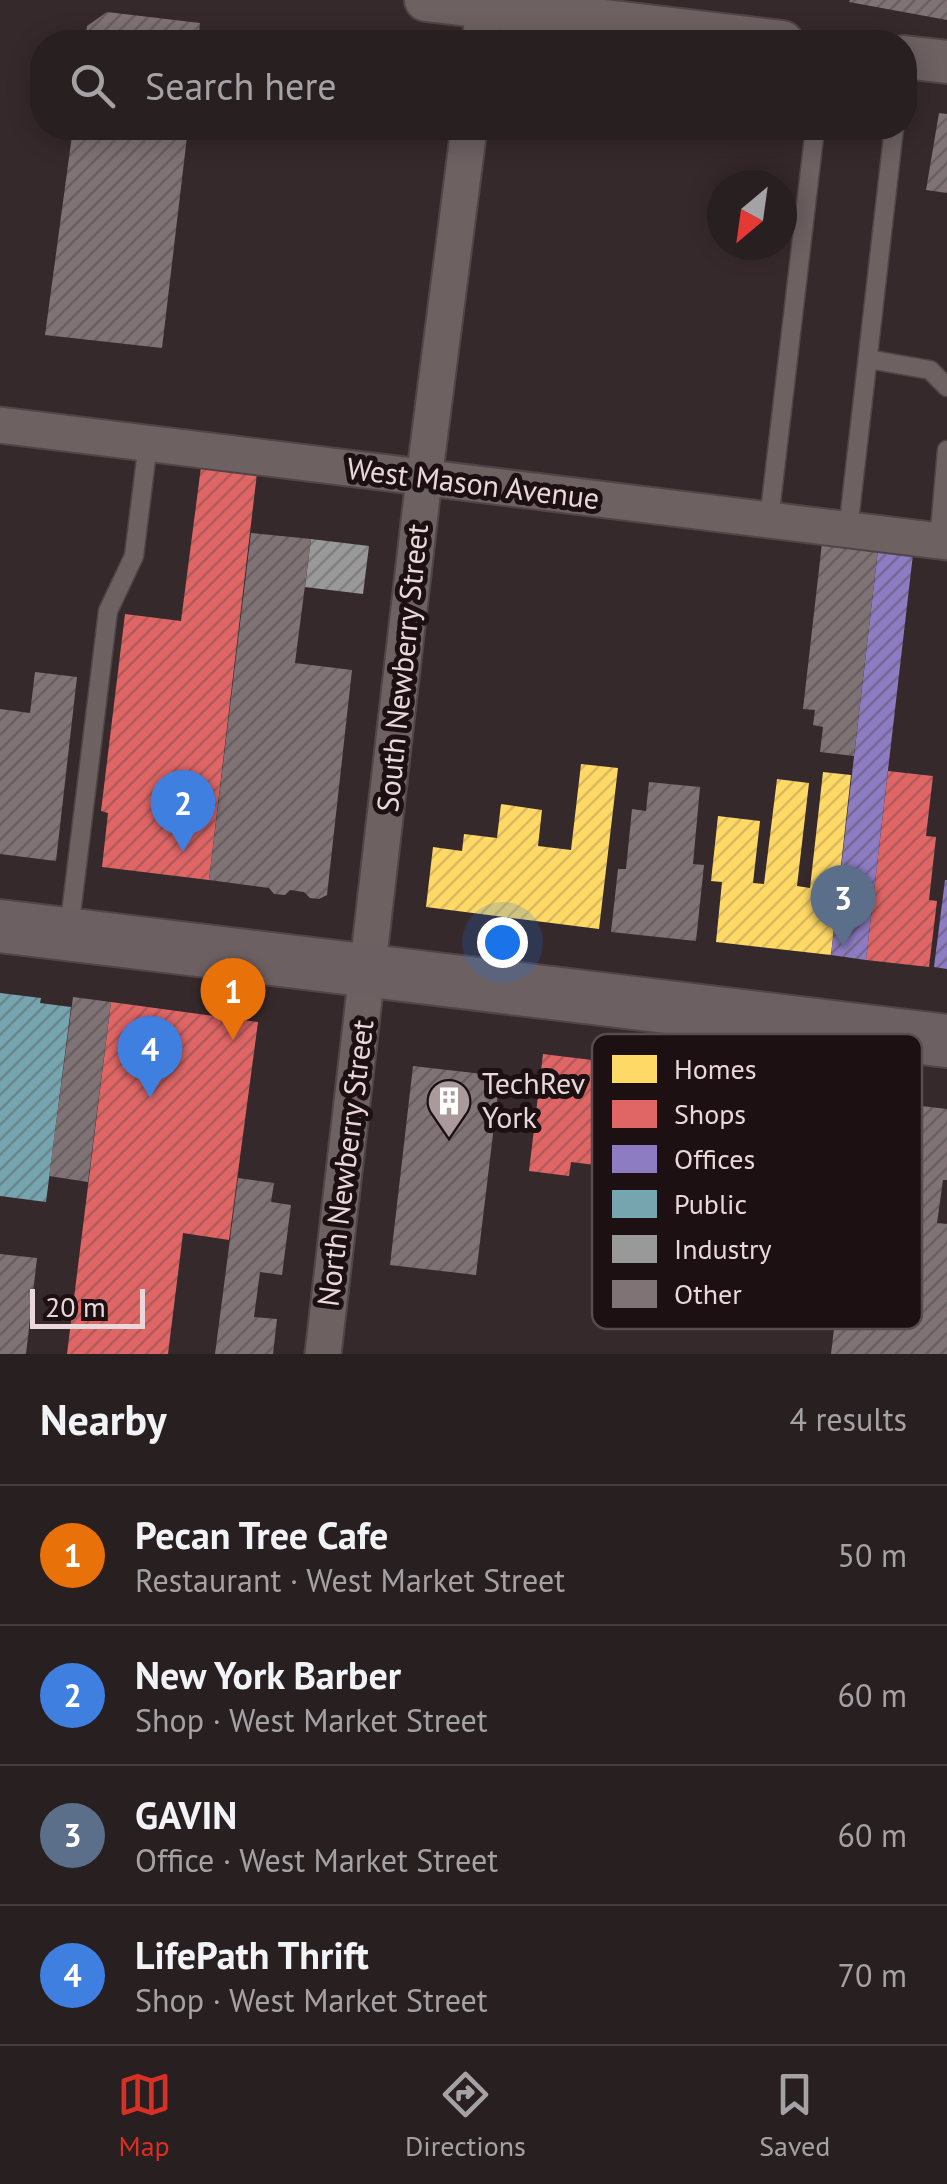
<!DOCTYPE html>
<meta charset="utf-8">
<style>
body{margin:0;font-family:"PT Sans",sans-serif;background:#342c2d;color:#f1f3f6}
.compass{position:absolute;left:707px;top:170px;width:90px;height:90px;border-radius:50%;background:#281f20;box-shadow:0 5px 25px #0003;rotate:209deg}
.scale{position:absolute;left:30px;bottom:25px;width:115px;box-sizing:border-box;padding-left:10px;border:5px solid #e9d7d9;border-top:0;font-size:28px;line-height:35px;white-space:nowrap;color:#e9d7d9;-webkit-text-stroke:8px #1c1012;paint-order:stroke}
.you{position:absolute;left:502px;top:942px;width:35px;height:35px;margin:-25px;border:8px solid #fff;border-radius:50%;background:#1a73e8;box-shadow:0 0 0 15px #1a73e833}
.badge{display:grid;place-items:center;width:65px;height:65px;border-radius:50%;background:#d93025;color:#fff;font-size:32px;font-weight:700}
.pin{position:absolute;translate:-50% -82px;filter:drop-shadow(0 2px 5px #0008)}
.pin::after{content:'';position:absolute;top:52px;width:35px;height:30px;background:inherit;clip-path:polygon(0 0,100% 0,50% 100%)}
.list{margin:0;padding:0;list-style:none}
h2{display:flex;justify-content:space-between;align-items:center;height:130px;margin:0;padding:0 40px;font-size:42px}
h2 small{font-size:32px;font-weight:400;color:#a5a2a5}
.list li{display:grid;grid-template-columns:65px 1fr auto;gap:30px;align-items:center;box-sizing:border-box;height:140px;padding:0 40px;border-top:2px solid #443d3e}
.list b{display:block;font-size:38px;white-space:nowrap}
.list p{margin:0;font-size:32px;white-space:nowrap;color:#a5a2a5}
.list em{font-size:32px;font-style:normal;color:#a5a2a5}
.icon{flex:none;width:55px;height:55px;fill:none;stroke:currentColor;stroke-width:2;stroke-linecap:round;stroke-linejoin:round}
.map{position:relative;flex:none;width:947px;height:1354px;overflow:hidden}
.search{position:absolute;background:#281f20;box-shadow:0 5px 25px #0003;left:30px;right:30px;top:30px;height:110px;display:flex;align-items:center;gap:25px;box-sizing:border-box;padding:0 35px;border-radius:40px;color:#a5a2a5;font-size:38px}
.sheet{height:690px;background:#281f20}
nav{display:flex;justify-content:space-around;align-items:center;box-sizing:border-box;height:140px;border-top:2px solid #443d3e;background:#281f20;font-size:28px;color:#a5a2a5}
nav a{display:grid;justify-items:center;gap:5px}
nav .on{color:#d93025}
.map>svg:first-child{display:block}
.homes{fill:url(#homes-hatch)}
.shops{fill:url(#shops-hatch)}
.offices{fill:url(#offices-hatch)}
.public{fill:url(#public-hatch)}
.industry{fill:url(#industry-hatch)}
.building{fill:url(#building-hatch)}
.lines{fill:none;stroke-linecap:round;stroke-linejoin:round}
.service-casing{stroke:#524547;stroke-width:21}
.minor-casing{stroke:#524547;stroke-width:39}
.tertiary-casing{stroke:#524547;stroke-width:46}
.primary-casing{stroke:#524547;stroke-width:56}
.service{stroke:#6d6162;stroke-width:18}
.minor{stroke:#6d6162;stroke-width:35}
.tertiary{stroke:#6d6162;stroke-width:42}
.primary{stroke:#6d6062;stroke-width:52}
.labels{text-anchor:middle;stroke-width:10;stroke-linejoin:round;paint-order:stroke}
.street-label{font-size:30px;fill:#e9d7d9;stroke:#1c1012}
.poi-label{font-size:30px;fill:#e9d7d9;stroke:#1c1012;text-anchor:start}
.key{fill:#1c1012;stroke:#5a4c4e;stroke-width:2.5}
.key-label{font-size:28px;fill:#e9d7d9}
</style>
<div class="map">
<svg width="947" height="1354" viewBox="0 0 947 1354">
<defs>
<pattern id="homes-hatch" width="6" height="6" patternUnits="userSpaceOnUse" patternTransform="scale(2.5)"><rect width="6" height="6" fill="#ffd966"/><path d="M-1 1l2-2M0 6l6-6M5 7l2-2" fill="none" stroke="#daba5f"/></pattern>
<pattern id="shops-hatch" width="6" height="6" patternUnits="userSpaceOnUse" patternTransform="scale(2.5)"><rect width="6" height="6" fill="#e06666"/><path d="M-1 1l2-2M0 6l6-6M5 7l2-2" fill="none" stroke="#b25b5b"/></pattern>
<pattern id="offices-hatch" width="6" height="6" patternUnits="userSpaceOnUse" patternTransform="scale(2.5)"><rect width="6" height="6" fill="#8e7cc3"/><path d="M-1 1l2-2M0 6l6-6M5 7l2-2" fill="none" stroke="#756796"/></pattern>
<pattern id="public-hatch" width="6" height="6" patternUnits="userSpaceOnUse" patternTransform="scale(2.5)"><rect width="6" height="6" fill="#76a5af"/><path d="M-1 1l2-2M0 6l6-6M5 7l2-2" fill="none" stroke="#68878e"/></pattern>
<pattern id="industry-hatch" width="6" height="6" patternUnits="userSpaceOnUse" patternTransform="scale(2.5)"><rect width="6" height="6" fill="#999"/><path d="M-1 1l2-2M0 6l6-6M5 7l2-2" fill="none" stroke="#807e7f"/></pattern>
<pattern id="building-hatch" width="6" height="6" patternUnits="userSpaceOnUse" patternTransform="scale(2.5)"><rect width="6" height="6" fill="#7f7375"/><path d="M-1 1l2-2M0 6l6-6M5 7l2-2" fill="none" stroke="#685f60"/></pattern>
</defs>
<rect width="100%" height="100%" fill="#36292b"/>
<g class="homes">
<path d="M581,764l37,4 -19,161 -173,-22 7,-60 29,4 2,-17 33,4 4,-34 41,6 -4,36 33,4z"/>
<path d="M823,772l28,3 -20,180 -115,-13 6,-60 -11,-1 7,-65 42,5 -7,62 11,1 13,-105 32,4 -12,103 13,2z"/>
</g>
<g class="shops">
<path d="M201,467l56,6 -48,407 -107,-13 6,-54 -7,-2 24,-197 56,7z"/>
<path d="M888,771l45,5 -7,60 10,1 -7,63 8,1 -8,66 -63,-7z"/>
<path d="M111,1002l147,20 -29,218 -46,-7 -15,121h-101z"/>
<path d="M543,1054l155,19 -14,115 -59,-7 2,-12 -56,-7 -2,14 -40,-5z"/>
</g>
<g class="offices">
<path d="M878,550l35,4 -47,406 -35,-5z"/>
<path d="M945,880h2v89l-13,-2z"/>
</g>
<path class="public" d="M0,993l41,5 -1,5 31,4 -25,195 -46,-6z"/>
<path class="industry" d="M311,539l58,7 -6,48 -58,-7z"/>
<g class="building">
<path d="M850,0h97v20l-98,-18z"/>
<path d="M107,12l93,11 -2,19h-113l2,-16z"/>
<path d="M939,113l8,1v79l-21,-3z"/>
<path d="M73,128h115l-26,220 -117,-13z"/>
<path d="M251,533l60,6 -16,124 57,7 -25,225 -8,4 -9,-1 -6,-6 -14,-2 -5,5 -11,-1 -5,-6 -60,-8z"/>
<path d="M822,543l56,7 -24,206 -34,-4 3,-25 -10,-2 2,-15 -12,-1z"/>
<path d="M35,672l42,5 -21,184 -56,-7v-145l30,4z"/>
<path d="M649,782l51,5 -7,77 11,1 -8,76 -85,-9 7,-63h8l6,-60 14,2z"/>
<path d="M73,997l38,5 -23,180 -39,-6z"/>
<path d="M413,1066l87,10 -24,199 -86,-10z"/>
<path d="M862,1099l85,10v71h-4l-6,43 10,1v130h-116l5,-42 18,2 13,-111 -17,-2z"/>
<path d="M238,1178l36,5 -3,19 20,3 -9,70 -22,-3 -6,45 23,2 -4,35h-58z"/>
<path d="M0,1254l37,4 -11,96h-26z"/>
</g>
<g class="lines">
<g class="service-casing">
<g id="service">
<path d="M868,359l62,11 17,17"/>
<path d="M769,520l46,-392"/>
<path d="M848,530l46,-402"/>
<path d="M939,541l8,-91"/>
<path d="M69,930l39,-319 26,-55 14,-113"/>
</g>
</g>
<g class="minor-casing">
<g id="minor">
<path d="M480,42l5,-42"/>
<path d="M0,425l947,117"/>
<path d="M323,1354l101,-875 45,-351"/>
</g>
</g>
<g class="tertiary-casing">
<g id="tertiary">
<path d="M426,0l356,42"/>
<path d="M904,57l43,5"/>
</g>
</g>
<g class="primary-casing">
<path id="primary" d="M0,926l947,115"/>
</g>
<use href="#service" class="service"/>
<use href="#minor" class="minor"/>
<use href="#tertiary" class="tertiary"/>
<use href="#primary" class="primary"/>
</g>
<defs>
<g id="building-pin" transform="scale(2.25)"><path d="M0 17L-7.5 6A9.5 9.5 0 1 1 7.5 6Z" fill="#aa9a9c" stroke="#1c1012"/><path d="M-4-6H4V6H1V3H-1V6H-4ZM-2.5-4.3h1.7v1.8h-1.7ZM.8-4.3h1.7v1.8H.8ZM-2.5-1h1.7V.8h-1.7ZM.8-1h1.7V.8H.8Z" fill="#fff"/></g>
</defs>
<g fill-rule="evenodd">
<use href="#building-pin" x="449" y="1101"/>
</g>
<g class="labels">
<g class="street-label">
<text transform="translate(473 484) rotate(7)" y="10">West Mason Avenue</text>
<text transform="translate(403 668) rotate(-84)" y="10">South Newberry Street</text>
<text transform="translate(346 1163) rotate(-83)" y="10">North Newberry Street</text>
</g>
<g class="poi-label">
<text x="482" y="1094">TechRev<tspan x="482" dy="34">York</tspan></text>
</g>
</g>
<rect x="592" y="1034" width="330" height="295" rx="15" class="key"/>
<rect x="612" y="1055" width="45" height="28" fill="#ffd966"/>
<rect x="612" y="1100" width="45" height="28" fill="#e06666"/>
<rect x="612" y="1145" width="45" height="28" fill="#8e7cc3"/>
<rect x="612" y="1190" width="45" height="28" fill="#76a5af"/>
<rect x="612" y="1235" width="45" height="28" fill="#999"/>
<rect x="612" y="1280" width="45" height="28" fill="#7f7375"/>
<g class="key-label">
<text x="674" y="1079">Homes</text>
<text x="674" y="1124">Shops</text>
<text x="674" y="1169">Offices</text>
<text x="674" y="1214">Public</text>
<text x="674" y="1259">Industry</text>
<text x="674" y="1304">Other</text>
</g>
</svg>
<svg class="compass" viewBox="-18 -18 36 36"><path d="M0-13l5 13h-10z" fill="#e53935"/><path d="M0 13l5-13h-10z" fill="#a5a2a5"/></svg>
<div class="scale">20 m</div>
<div class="you"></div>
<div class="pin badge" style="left:233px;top:1040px;background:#e8710a">1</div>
<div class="pin badge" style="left:183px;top:852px;background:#3f7fe0">2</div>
<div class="pin badge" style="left:843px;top:947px;background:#5c6f8a">3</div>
<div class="pin badge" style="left:150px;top:1098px;background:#3f7fe0">4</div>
<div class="search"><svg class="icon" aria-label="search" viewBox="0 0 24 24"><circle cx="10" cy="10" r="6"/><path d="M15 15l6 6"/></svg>Search here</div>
</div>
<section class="sheet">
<h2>Nearby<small>4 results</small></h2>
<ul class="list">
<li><span class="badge" style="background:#e8710a">1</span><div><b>Pecan Tree Cafe</b><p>Restaurant · West Market Street</p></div><em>50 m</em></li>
<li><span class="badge" style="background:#3f7fe0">2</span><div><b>New York Barber</b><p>Shop · West Market Street</p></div><em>60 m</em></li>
<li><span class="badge" style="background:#5c6f8a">3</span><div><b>GAVIN</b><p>Office · West Market Street</p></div><em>60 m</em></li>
<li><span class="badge" style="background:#3f7fe0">4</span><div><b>LifePath Thrift</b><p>Shop · West Market Street</p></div><em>70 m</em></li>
</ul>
</section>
<nav>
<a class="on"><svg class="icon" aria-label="map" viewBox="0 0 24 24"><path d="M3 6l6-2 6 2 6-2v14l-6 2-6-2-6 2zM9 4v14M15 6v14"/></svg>Map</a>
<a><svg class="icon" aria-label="directions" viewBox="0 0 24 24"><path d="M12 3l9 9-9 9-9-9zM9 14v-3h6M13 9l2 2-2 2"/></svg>Directions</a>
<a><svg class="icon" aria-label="saved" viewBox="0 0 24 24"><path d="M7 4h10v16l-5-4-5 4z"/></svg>Saved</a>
</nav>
